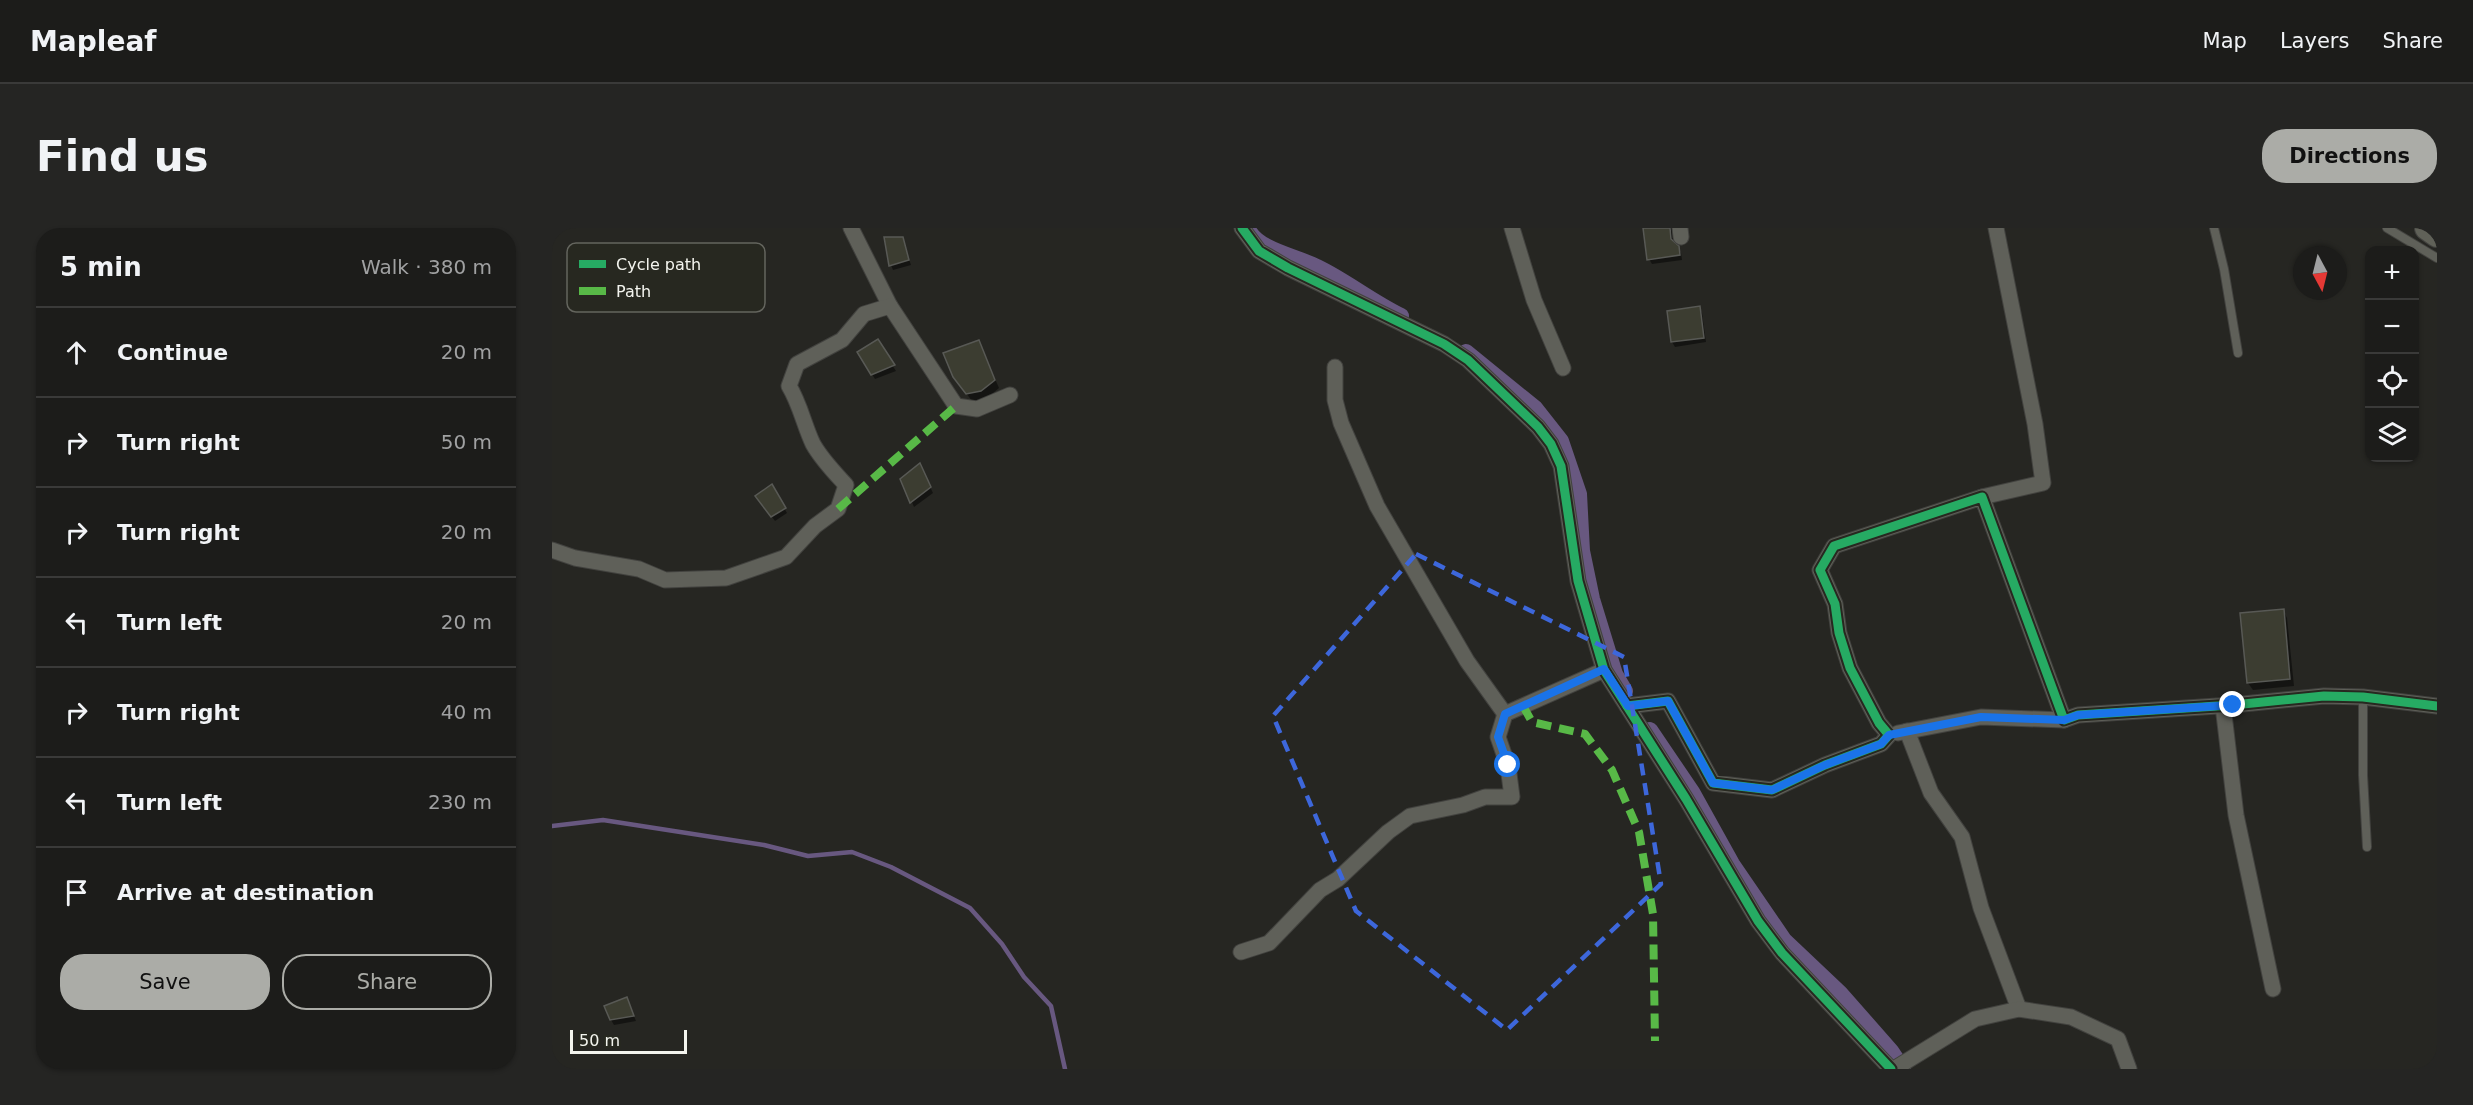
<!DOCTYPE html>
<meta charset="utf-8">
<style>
body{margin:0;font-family:"DejaVu Sans",sans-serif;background:#252523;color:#f1f3f6}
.controls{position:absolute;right:18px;top:18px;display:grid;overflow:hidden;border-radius:12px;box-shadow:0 2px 4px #0004}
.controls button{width:54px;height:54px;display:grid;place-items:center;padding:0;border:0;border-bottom:2px solid #3a3a39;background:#1c1c1a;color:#f1f3f6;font:30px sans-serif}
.compass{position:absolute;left:1741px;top:18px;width:54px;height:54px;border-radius:50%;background:#1c1c1a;box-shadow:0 2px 4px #0004;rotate:173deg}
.scale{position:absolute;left:18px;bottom:15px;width:117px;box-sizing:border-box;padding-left:6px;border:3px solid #f3f4ee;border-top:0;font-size:16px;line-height:21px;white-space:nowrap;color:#f3f4ee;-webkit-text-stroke:4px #272820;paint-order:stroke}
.stop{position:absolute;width:18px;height:18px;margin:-14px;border:4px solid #1a73e8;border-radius:50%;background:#fff}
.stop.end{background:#1a73e8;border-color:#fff;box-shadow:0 2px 6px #0008}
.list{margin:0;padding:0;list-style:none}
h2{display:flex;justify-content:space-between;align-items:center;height:78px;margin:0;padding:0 24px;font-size:26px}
h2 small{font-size:20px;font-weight:400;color:#a0a1a2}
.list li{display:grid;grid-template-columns:39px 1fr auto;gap:18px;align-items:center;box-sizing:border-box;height:90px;padding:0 24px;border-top:2px solid #3a3a39}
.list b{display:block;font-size:22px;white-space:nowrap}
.list em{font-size:20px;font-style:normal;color:#a0a1a2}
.actions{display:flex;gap:12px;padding:18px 24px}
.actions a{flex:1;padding:14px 0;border:2px solid #abaca7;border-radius:24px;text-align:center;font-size:21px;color:#abaca7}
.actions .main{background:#abaca7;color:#111}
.icon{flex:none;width:33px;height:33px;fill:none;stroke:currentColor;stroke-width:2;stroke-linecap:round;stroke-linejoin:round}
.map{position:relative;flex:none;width:1885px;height:841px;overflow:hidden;border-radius:24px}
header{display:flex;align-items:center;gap:36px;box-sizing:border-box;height:84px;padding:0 30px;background:#1c1c1a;border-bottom:2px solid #3a3a39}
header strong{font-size:28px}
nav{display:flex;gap:33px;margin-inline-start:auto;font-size:21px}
.intro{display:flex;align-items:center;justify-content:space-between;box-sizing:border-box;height:144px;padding:0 36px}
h1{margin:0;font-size:42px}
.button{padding:15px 27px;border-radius:24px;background:#abaca7;color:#111;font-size:21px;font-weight:700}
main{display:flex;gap:36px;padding:0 36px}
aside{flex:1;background:#1c1c1a;border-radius:24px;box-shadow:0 2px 4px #0004}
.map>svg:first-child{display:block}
.shadow{fill:#0007}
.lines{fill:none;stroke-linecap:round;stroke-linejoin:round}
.stream{stroke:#685880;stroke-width:4.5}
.canal{stroke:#685880;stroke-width:16}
.building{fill:#3c3d31;stroke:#585955;stroke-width:1.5}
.lane-casing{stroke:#42423f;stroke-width:10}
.street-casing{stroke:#42423f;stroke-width:17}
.primary-casing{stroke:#42423f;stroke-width:26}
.lane{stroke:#5f6059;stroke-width:8}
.street{stroke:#5f6059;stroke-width:15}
.primary{stroke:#606158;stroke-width:24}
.quiet{stroke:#58b947;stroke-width:8;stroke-dasharray:15 8;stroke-linecap:butt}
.cycleway-casing{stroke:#272820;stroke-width:13}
.cycleway{stroke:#26ab63;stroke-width:9}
.route{stroke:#1a73e8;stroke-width:8}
.marked{fill:none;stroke:#3d67db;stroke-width:4.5;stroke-dasharray:12 8;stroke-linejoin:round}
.key{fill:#272820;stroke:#64655e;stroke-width:1.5}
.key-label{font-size:16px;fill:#f3f4ee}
</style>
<header>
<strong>Mapleaf</strong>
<nav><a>Map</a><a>Layers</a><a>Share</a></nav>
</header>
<div class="intro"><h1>Find us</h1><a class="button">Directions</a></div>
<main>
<aside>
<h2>5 min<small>Walk · 380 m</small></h2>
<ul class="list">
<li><svg class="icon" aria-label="ahead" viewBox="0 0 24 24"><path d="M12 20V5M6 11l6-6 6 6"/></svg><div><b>Continue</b></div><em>20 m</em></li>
<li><svg class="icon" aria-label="right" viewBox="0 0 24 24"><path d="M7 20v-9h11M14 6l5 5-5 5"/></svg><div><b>Turn right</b></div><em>50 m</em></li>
<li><svg class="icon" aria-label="right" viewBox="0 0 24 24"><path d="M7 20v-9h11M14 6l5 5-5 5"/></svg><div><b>Turn right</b></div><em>20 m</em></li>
<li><svg class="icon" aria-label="left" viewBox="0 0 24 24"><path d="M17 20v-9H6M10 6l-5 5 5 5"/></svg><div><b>Turn left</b></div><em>20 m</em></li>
<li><svg class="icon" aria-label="right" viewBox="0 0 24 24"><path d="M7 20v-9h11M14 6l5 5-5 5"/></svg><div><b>Turn right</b></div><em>40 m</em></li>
<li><svg class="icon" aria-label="left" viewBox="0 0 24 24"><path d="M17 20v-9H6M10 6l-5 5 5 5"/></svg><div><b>Turn left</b></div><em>230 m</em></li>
<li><svg class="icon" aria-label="arrive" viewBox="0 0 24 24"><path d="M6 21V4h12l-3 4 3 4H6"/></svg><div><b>Arrive at destination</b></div></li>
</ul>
<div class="actions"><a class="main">Save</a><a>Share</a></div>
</aside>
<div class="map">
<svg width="1885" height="841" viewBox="0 0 1885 841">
<rect width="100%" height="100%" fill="#262622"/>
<g class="shadow">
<path d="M1092,0h30l-1,15 8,10 1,7 -30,4 -3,-5z"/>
<path d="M350,11l9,26 -18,5 -2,-5z"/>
<path d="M1147,80l3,5 4,29 -31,5 -3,-5z"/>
<path d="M325,113l19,30 -21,8 -16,-26z"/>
<path d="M430,121l17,39 -13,11 -14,2 -12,-16z"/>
<path d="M370,242l11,23 -19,14 -12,-28z"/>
<path d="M220,258l15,27 -12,8 -15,-20z"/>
<path d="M1731,382l4,8 7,68 -41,4 -5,-7z"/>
<path d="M77,776l7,17 -22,4 -3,-5z"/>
</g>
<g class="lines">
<path class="stream" d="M0,598l51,-6 161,25 44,11 44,-4 39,15 79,41 32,36 22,33 27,29 14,63"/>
<g class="canal">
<path d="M696,1c9,21 50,28 69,38 29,14 55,35 84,49"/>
<path d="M914,124l69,56 26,33 18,53 3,57 10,48 23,75 10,17"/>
<path d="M1098,502l42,62 40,72 52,76 56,53 51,58 12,18"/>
</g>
</g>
<g class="building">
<path d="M1091,0h27l1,11 8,7 1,9 -33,5z"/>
<path d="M332,9h19l6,23 -20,6z"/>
<path d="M1148,78l4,32 -33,4 -4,-31z"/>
<path d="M326,111l17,26 -24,10 -14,-23z"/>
<path d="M427,112l16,40 -14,11 -15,3 -13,-17 -10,-24z"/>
<path d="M368,235l11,24 -21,16 -10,-24z"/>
<path d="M220,256l14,24 -15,9 -16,-21z"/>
<path d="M1732,381l6,70 -43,4 -7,-70z"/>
<path d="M75,769l7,19 -24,4 -6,-14z"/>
</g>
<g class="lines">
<g class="lane-casing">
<g id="lane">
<path d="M1662,0l10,41 14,84"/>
<path d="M1835,0l50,30"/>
<path d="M1811,469v78l4,72"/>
</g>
</g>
<g class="street-casing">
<g id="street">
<path d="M299,0l39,78"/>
<path d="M690,0l17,23 29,17 156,76 24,16 70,67 13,17 10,22 17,115 26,89 82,129 72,122 24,32 109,116"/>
<path d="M960,0l22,72 29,68"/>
<path d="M1128,0l1,9"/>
<path d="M783,139v33l6,23 36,83 90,155 38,53"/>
<path d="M1430,269l61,-14 -8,-59 -39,-196"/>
<path d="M0,322l23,8 64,11 26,11 61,-2 60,-21 29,-31 23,-17 8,-24c-12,-13 -24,-25 -33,-41 -9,-19 -13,-40 -24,-58l8,-22 45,-24 22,-26 26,-8 66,100 21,3 33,-14"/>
<path d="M1075,478l41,-5 45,82 59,7 53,-25 56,-21 8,-9 -10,-12 -29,-55 -11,-35 -4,-29 -15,-34 14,-24 148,-49 82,223 14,-5 155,-10 91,-9 39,1 74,9"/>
<path d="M1671,478l13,109 37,174"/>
<path d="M1355,503l24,62 31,44 19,71 38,101"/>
<path d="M1346,505l83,-16 83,3"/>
<path d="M689,724l28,-9 51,-53 18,-11 50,-47 22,-16 53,-11 22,-8h27l-4,-31 -10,-29 7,-23 99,-44"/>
<path d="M1342,841l81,-50 44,-10 52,8 47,22 11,30"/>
</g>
</g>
<g class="primary-casing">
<path id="primary" d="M1875,0l10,7"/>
</g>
<use href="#lane" class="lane"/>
<use href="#street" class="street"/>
<use href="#primary" class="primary"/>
<g class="quiet">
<path d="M286,281l118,-103"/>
<path d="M971,478l9,16 53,12 27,36 27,62 14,82 2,127"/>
</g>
<g class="cycleway-casing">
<g id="cycleway">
<path d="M690,0l17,23 29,17 156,76 24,16 70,67 13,17 10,22 17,115 26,89 82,129 72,122 24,32 109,116"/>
<path d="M1075,478l41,-5 45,82 59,7 53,-25 56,-21 8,-9 -10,-12 -29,-55 -11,-35 -4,-29 -15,-34 14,-24 148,-49 82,223 14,-5 155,-10 91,-9 39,1 74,9"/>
</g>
</g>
<use href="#cycleway" class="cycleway"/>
</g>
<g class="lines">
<path class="route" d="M956,537l-10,-28 7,-23 99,-45 24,37 40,-5 45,82 59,7 53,-25 56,-21 8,-9 92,-18 83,3 14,-5 155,-10"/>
</g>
<path class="marked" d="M864,326l208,103 37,227 -154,146 -151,-119 -83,-195z"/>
<rect x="15" y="15" width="198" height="69" rx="9" class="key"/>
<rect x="27" y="32" width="27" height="8" fill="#26ab63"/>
<rect x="27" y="59" width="27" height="8" fill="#58b947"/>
<g class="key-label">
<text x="64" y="42">Cycle path</text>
<text x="64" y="69">Path</text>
</g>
</svg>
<div class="controls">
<button>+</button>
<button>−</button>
<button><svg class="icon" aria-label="locate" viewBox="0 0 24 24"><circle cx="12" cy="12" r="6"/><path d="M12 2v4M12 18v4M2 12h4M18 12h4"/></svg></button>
<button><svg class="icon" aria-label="layers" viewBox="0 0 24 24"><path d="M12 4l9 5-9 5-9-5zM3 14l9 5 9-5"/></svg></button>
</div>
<svg class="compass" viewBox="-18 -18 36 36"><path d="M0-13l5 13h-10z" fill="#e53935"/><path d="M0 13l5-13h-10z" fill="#a0a1a2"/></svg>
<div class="scale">50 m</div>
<div class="stop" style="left:956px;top:537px"></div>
<div class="stop end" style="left:1681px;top:477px"></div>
</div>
</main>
